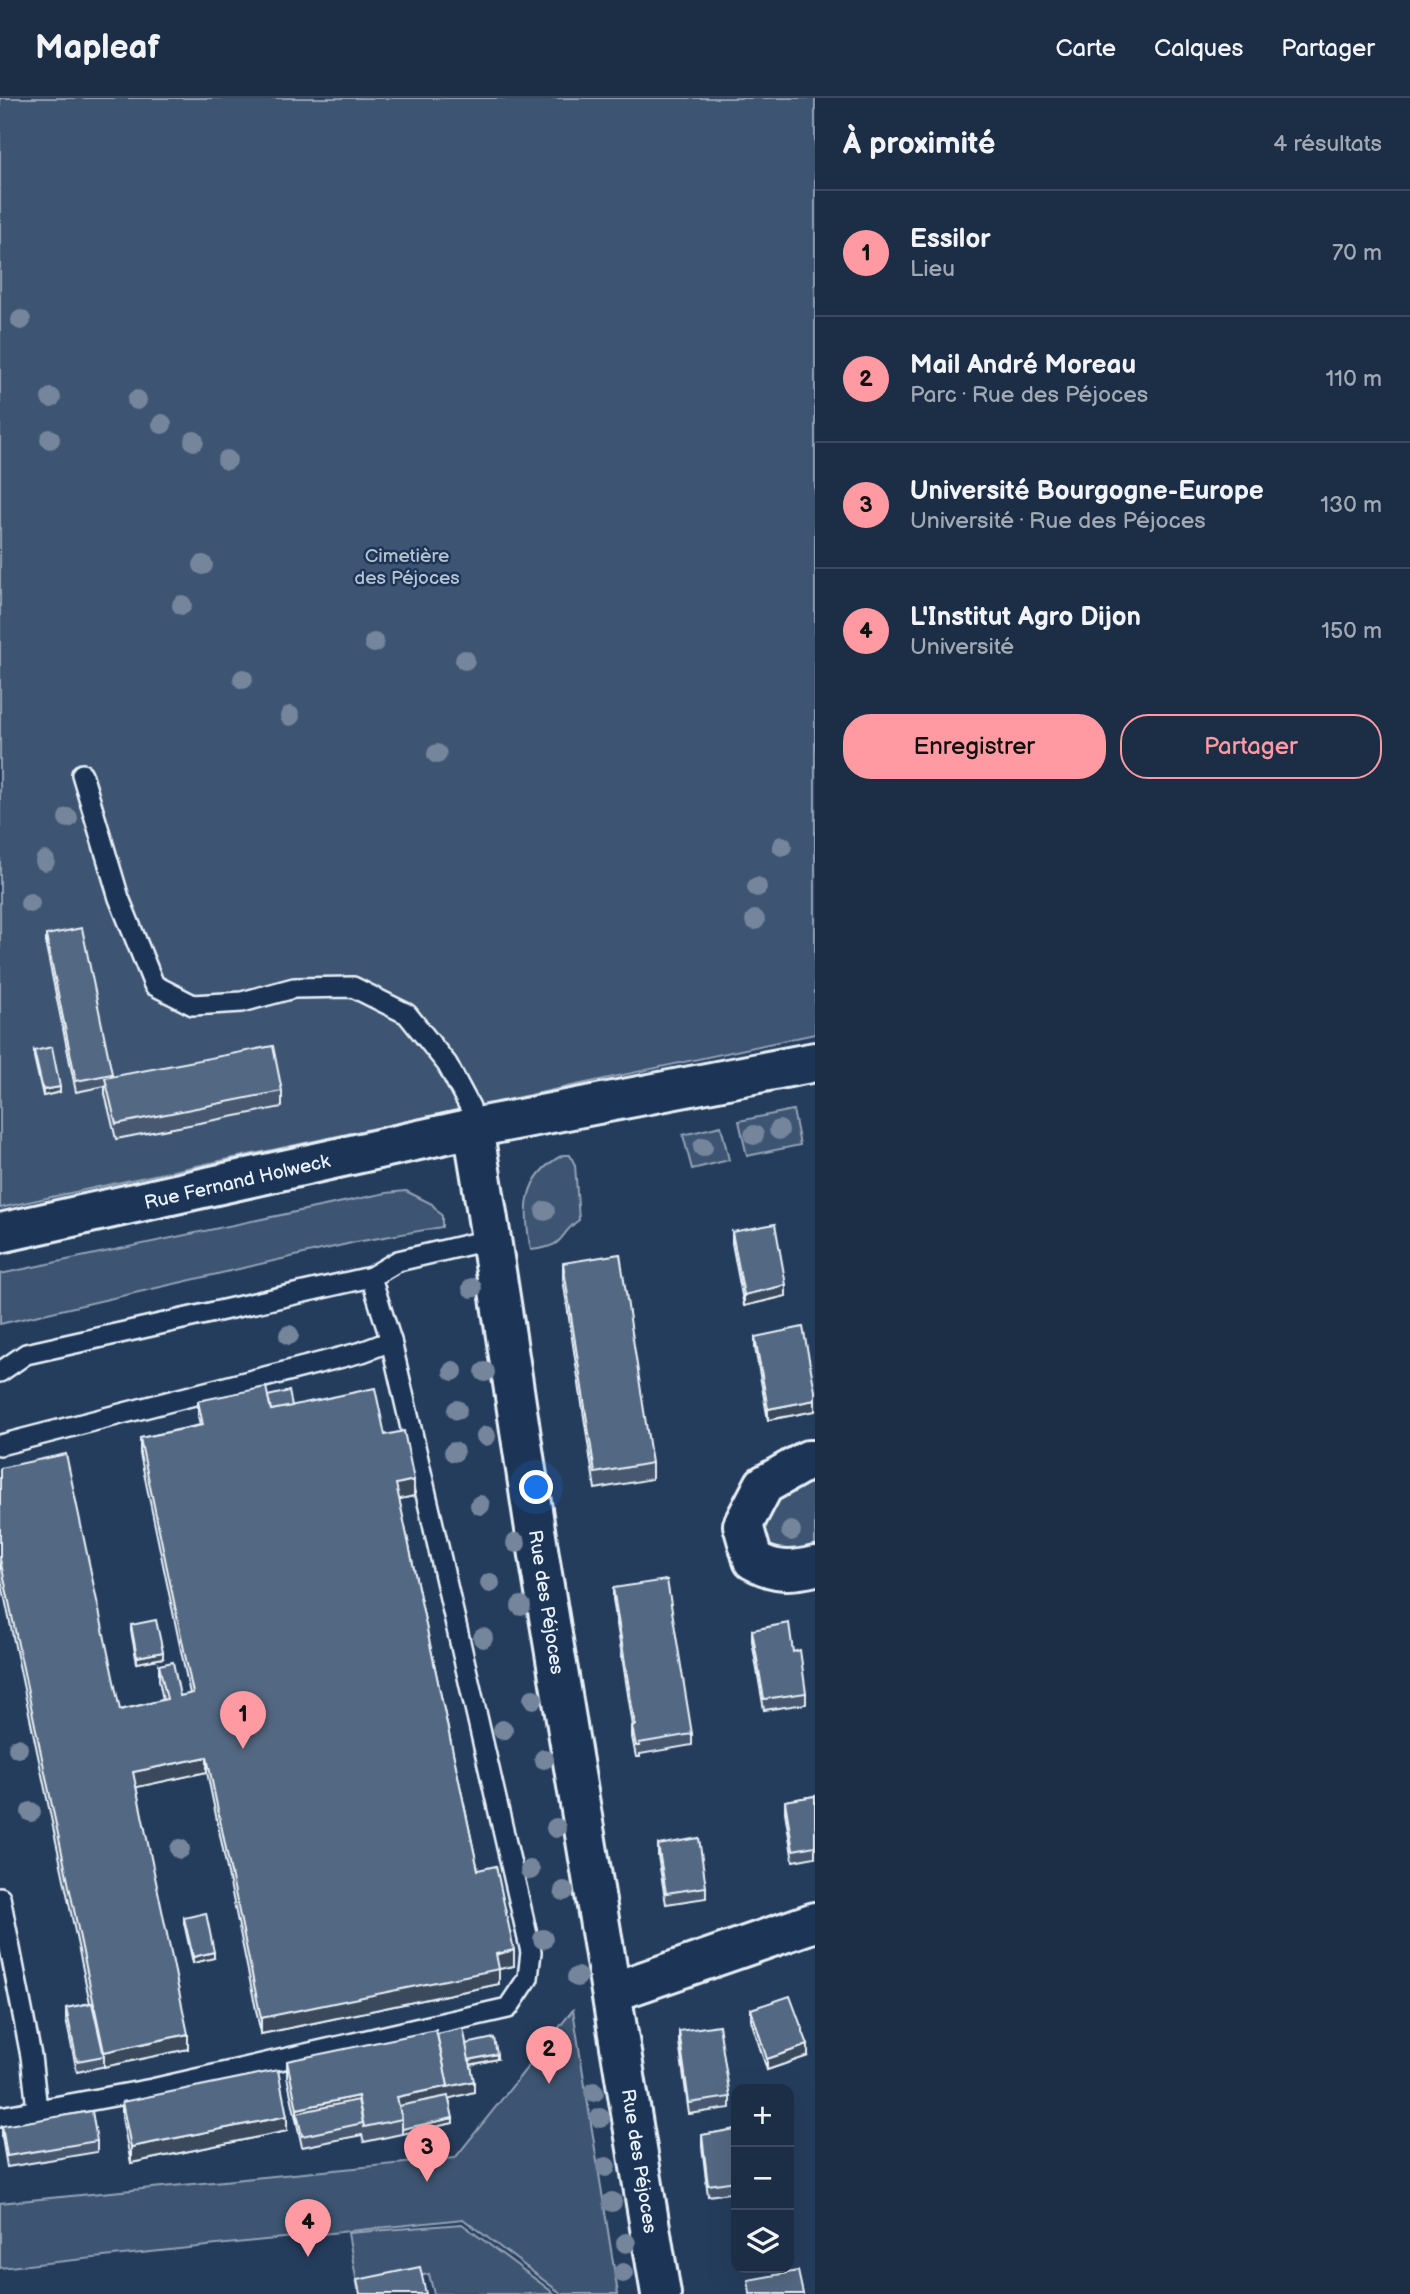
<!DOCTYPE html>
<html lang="fr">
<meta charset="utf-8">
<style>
body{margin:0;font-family:"Balsamiq Sans",sans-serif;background:#25364d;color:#f1f3f6}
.controls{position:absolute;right:21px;bottom:21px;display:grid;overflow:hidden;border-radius:14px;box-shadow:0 7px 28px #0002}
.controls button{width:63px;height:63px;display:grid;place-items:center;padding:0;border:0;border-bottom:2px solid #3a4a5f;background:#1c2e46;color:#f1f3f6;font:35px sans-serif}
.you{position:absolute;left:537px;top:1390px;width:24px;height:24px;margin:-18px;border:5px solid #fff;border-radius:50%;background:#1a73e8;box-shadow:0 0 0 10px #1a73e833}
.badge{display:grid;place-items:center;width:46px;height:46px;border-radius:50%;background:#ff9aa2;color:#111;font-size:23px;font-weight:700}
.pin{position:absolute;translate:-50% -58px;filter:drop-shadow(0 2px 4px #0008)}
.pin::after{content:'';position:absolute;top:37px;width:24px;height:21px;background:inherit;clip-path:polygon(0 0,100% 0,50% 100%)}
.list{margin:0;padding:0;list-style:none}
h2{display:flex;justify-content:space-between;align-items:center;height:91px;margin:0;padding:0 28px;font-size:30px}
h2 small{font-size:23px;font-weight:400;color:#a0a8b3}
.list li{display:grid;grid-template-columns:46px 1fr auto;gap:21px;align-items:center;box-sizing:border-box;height:126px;padding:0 28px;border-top:2px solid #3a4a5f}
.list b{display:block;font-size:26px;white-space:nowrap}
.list p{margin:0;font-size:23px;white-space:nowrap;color:#a0a8b3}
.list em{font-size:23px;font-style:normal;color:#a0a8b3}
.actions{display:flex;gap:14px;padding:21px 28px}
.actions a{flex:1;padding:16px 0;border:2px solid #ff9aa2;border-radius:28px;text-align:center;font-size:24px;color:#ff9aa2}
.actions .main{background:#ff9aa2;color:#111}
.icon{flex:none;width:38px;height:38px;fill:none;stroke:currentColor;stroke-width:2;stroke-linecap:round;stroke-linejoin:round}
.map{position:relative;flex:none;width:815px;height:2196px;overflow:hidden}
header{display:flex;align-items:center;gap:42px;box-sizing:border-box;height:98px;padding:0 35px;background:#1c2e46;border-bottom:2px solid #3a4a5f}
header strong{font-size:33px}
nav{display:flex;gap:38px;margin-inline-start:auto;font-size:24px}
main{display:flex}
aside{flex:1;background:#1c2e46}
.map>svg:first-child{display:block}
.green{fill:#3e5472;stroke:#93a2b5;stroke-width:2}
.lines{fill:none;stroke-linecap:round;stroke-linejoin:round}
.service-casing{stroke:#e8f1f8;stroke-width:24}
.minor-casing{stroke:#e8f1f8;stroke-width:44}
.tertiary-casing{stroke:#e8f1f8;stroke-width:44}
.service{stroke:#1d3557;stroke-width:19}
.minor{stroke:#1d3557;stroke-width:38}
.tertiary{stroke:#1d3557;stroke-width:38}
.tree{fill:#74869c}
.wall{fill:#475970;stroke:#e8f1f8;stroke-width:2}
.shaded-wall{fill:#3a485b;stroke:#e8f1f8;stroke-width:2}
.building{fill:#536782;stroke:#e8f1f8;stroke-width:2}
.labels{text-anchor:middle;stroke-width:5;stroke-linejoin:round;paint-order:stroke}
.park-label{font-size:19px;fill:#b5c2d0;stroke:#1d3557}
.street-label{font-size:19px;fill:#e8f1f8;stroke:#1d3557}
</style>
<header>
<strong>Mapleaf</strong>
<nav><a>Carte</a><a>Calques</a><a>Partager</a></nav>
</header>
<main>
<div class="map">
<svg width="815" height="2196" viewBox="0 0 815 2196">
<rect width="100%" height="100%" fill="#253d5d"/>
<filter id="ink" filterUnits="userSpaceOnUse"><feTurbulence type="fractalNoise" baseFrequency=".0143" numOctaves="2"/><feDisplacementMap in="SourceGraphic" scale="14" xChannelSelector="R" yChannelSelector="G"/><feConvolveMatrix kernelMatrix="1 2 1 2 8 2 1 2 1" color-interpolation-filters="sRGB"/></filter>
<g filter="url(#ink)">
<g class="green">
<path d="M0,0h815v936l-815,174z"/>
<path d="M793,1012l7,35 -53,11 -8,-35z"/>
<path d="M721,1028l8,34 -37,9 -9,-34z"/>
<path d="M563,1057h7l5,10 4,55c-23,16 -11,26 -48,30 -8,-39 -9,-74 32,-95z"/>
<path d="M406,1093l26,13 10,12v11l-86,15 -356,82v-50l386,-81z"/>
<path d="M815,1383v69l-28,6 -26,-14c1,-9 1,-19 4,-28 5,-19 32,-30 50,-33z"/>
<path d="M573,1912l45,284h-56l-99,-75 -463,49v-65l455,-45z"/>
<path d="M462,2126l93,70h-121l-5,-20 -71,15 -10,-56z"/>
</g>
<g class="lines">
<g class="service-casing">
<g id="service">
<path d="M82,676l37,124 35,87 39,20 49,-3 52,-14 59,-1 54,27 40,50 23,43 3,21"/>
<path d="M0,1274l26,-18 345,-77 27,-16 94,-22"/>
<path d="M0,1347l362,-93 29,-11"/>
<path d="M0,1799l31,159 6,53"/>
<path d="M0,2019l152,-28 356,-81 20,-30 3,-26 -140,-611 -20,-64"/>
</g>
</g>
<g class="minor-casing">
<g id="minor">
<path d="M473,1030c25,146 45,293 68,440 38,242 82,484 120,726"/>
<path d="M815,1362h-7l-44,25 -21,40 10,35c21,12 38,12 62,6"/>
<path d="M613,1894l202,-70"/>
</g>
</g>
<g class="tertiary-casing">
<path id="tertiary" d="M0,1135l473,-105 342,-66"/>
</g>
<use href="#service" class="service"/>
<use href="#minor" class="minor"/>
<use href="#tertiary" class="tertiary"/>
</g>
<g class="tree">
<circle cx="21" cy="222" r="10"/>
<circle cx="51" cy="300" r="10"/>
<circle cx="137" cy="302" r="10"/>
<circle cx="162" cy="326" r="10"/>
<circle cx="50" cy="341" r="10"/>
<circle cx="194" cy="343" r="10"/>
<circle cx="227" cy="362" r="10"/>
<circle cx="203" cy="467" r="10"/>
<circle cx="182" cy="507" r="10"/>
<circle cx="374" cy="545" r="10"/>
<circle cx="465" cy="562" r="10"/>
<circle cx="243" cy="581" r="10"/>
<circle cx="290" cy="618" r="10"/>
<circle cx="437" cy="656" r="10"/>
<circle cx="68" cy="720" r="10"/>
<circle cx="782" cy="748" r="10"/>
<circle cx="45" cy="763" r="10"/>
<circle cx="757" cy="789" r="10"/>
<circle cx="30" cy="805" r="10"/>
<circle cx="755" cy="822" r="10"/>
<circle cx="779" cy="1032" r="10"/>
<circle cx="754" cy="1037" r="10"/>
<circle cx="703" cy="1049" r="10"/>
<circle cx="545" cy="1113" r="10"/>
<circle cx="472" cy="1190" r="10"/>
<circle cx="289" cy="1237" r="10"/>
<circle cx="453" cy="1273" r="10"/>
<circle cx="485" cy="1274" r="10"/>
<circle cx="457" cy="1312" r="10"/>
<circle cx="486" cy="1338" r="10"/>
<circle cx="454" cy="1354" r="10"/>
<circle cx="480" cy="1407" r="10"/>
<circle cx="791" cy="1433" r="10"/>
<circle cx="516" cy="1445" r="10"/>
<circle cx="490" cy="1485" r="10"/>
<circle cx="521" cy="1508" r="10"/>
<circle cx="483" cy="1540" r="10"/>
<circle cx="533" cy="1601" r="10"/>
<circle cx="503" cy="1632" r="10"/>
<circle cx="18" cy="1650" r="10"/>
<circle cx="544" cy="1661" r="10"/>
<circle cx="31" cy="1714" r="10"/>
<circle cx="556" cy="1730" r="10"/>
<circle cx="180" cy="1751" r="10"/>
<circle cx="530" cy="1772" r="10"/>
<circle cx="564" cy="1793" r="10"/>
<circle cx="543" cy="1841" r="10"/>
<circle cx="577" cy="1879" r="10"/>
<circle cx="594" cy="1994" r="10"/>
<circle cx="600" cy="2020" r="10"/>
<circle cx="606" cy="2069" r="10"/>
<circle cx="612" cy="2104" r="10"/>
<circle cx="626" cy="2145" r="10"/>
<circle cx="623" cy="2175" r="10"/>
</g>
<g class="wall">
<path d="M46,837l66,139v3l170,14v16l-166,32 -11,-45v-8l-29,6 -30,-146z"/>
<path d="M34,953l26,41 -17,4 -9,-39z"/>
<path d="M732,1134l54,64 -42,10 -12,-63z"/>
<path d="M563,1165l89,200v16l-57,10 -32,-210z"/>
<path d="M755,1239l60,54v20l-47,9 -13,-72z"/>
<path d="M268,1298l24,10 93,29 29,61 -15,3 79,371 36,96 -15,3v15l-238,50 -54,-262 -71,15 52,262 -111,23 -11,-53v-11l24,-5 -90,-428v-107l120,242 43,-10 -4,-20v-15l21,31 10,-2 -50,-240v-16l60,-13 -2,-9v-15z"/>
<path d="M613,1490l79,146v11l-52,9v3h-4l-4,-20v-11h1l-20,-127z"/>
<path d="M131,1527l32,33 -26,5 -6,-32z"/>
<path d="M752,1532l41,22 13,41v11l-42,6 -12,-69z"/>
<path d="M815,1698v61l-22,4 -8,-49v-11z"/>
<path d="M658,1747l48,42v11l-40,6 -8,-48z"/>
<path d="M184,1820l30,40 -21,5 -9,-40z"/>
<path d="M751,1911l57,47 -41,14 -16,-50z"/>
<path d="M679,1933l51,66v11l-41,6 -10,-72z"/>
<path d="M437,1936l29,11 31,14 -26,6 3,27 -25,6 4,25 -89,19 -2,-7 -60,12 -15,-70v-16z"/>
<path d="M122,2004l165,29 -156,32 -9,-45z"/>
<path d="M2,2028l95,15v11l-90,15 -5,-30z"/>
<path d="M736,2031v63l-28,4 -6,-50v-11z"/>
</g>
<g class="shaded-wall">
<path d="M60,989v5l-17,4v-6z"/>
<path d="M786,1187v11l-42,10v-11z"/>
<path d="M815,1302v11l-47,9v-11z"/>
<path d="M414,1382v16l-18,4v-16z"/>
<path d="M163,1554v6l-26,5v-6z"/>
<path d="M207,1659v15l-74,16v-16z"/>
<path d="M514,1852v16l-15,3v15l-238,50v-16z"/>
<path d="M214,1854v6l-21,5v-6z"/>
<path d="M188,1936v15l-84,18v-15z"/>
<path d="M808,1947v11l-41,14v-11z"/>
<path d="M497,1956v5l-28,6v-5z"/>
<path d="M474,1983v11l-76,20 -1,-15z"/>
<path d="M358,1998v15l-61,2v11v-15z"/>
<path d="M287,2018v15l-156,32v-16z"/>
<path d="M453,2020v5l-51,11v-5z"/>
</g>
<g class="building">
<path d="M82,830l30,146 -36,7 -30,-146z"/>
<path d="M273,948l9,45 -166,33 -11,-46z"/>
<path d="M52,949l8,40 -17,3 -9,-39z"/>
<path d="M775,1126l11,61 -42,10 -12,-63z"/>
<path d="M620,1156l32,209 -57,10 -32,-210z"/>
<path d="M803,1229l12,64v9l-47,9 -13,-72z"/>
<path d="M266,1289l5,23 104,-22 10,47 19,-4 10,49 -18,4 82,386 18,-4 18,84 -18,4 3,15 -238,49 -54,-261 -74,15 55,262 -84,18 -104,-493v-91l66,-14 54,256 47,-11 -8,-34 14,-3 7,34 13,-3 -53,-255 63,-13 -5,-24z"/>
<path d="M289,1293l3,15 -21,4 -3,-14z"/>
<path d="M667,1482l25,154 -53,9 1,3h-4l-4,-20 3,-1 -22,-137z"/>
<path d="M156,1522l7,32 -26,5 -6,-32z"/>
<path d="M789,1525l4,29 7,-2 6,43 -42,6 -12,-69z"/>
<path d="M815,1698v50l-22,4 -8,-49z"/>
<path d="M699,1740l7,49 -40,6 -8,-48z"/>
<path d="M206,1815l8,39 -21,5 -9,-39z"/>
<path d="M790,1898l18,49 -41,14 -16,-50z"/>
<path d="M92,1905l12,53 -27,5 -11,-53z"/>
<path d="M719,1927l11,72 -41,6 -10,-72z"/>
<path d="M463,1930l11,53 -26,6v-1l-11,-52z"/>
<path d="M436,1932l12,56 -51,11 5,22 -38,8 -6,-31 -61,13 -10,-48z"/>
<path d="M494,1940l3,16 -28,6 -3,-16z"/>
<path d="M278,1972l9,46 -156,31 -9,-45z"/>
<path d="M448,1998l5,22 -51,11v-10l-3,-13z"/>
<path d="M358,2002l5,23 -61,13 -5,-23z"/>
<path d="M92,2013l5,30 -90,15 -5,-30z"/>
<path d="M736,2031v52l-28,4 -6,-50z"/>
<path d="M420,2169l6,27h-66l-3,-14z"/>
<path d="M798,2173l5,23h-53l-2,-14z"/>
</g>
</g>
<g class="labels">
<g class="park-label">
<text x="407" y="464">Cimetière<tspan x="407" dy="22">des Péjoces</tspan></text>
</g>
<g class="street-label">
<text transform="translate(237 1083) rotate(-13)" y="7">Rue Fernand Holweck</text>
<text transform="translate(547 1504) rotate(81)" y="7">Rue des Péjoces</text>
<text transform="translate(640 2063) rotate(81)" y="7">Rue des Péjoces</text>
</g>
</g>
</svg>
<div class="controls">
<button>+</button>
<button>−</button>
<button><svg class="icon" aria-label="layers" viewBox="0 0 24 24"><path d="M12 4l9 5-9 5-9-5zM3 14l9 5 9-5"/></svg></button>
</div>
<div class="you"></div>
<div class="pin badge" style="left:243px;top:1651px">1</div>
<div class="pin badge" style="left:549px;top:1986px">2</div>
<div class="pin badge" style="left:427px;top:2084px">3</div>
<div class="pin badge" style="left:308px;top:2159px">4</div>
</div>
<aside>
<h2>À proximité<small>4 résultats</small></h2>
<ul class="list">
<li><span class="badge">1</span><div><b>Essilor</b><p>Lieu</p></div><em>70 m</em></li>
<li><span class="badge">2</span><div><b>Mail André Moreau</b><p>Parc · Rue des Péjoces</p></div><em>110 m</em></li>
<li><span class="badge">3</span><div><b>Université Bourgogne-Europe</b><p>Université · Rue des Péjoces</p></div><em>130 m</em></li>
<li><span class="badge">4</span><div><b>L'Institut Agro Dijon</b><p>Université</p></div><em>150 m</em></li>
</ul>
<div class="actions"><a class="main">Enregistrer</a><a>Partager</a></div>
</aside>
</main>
